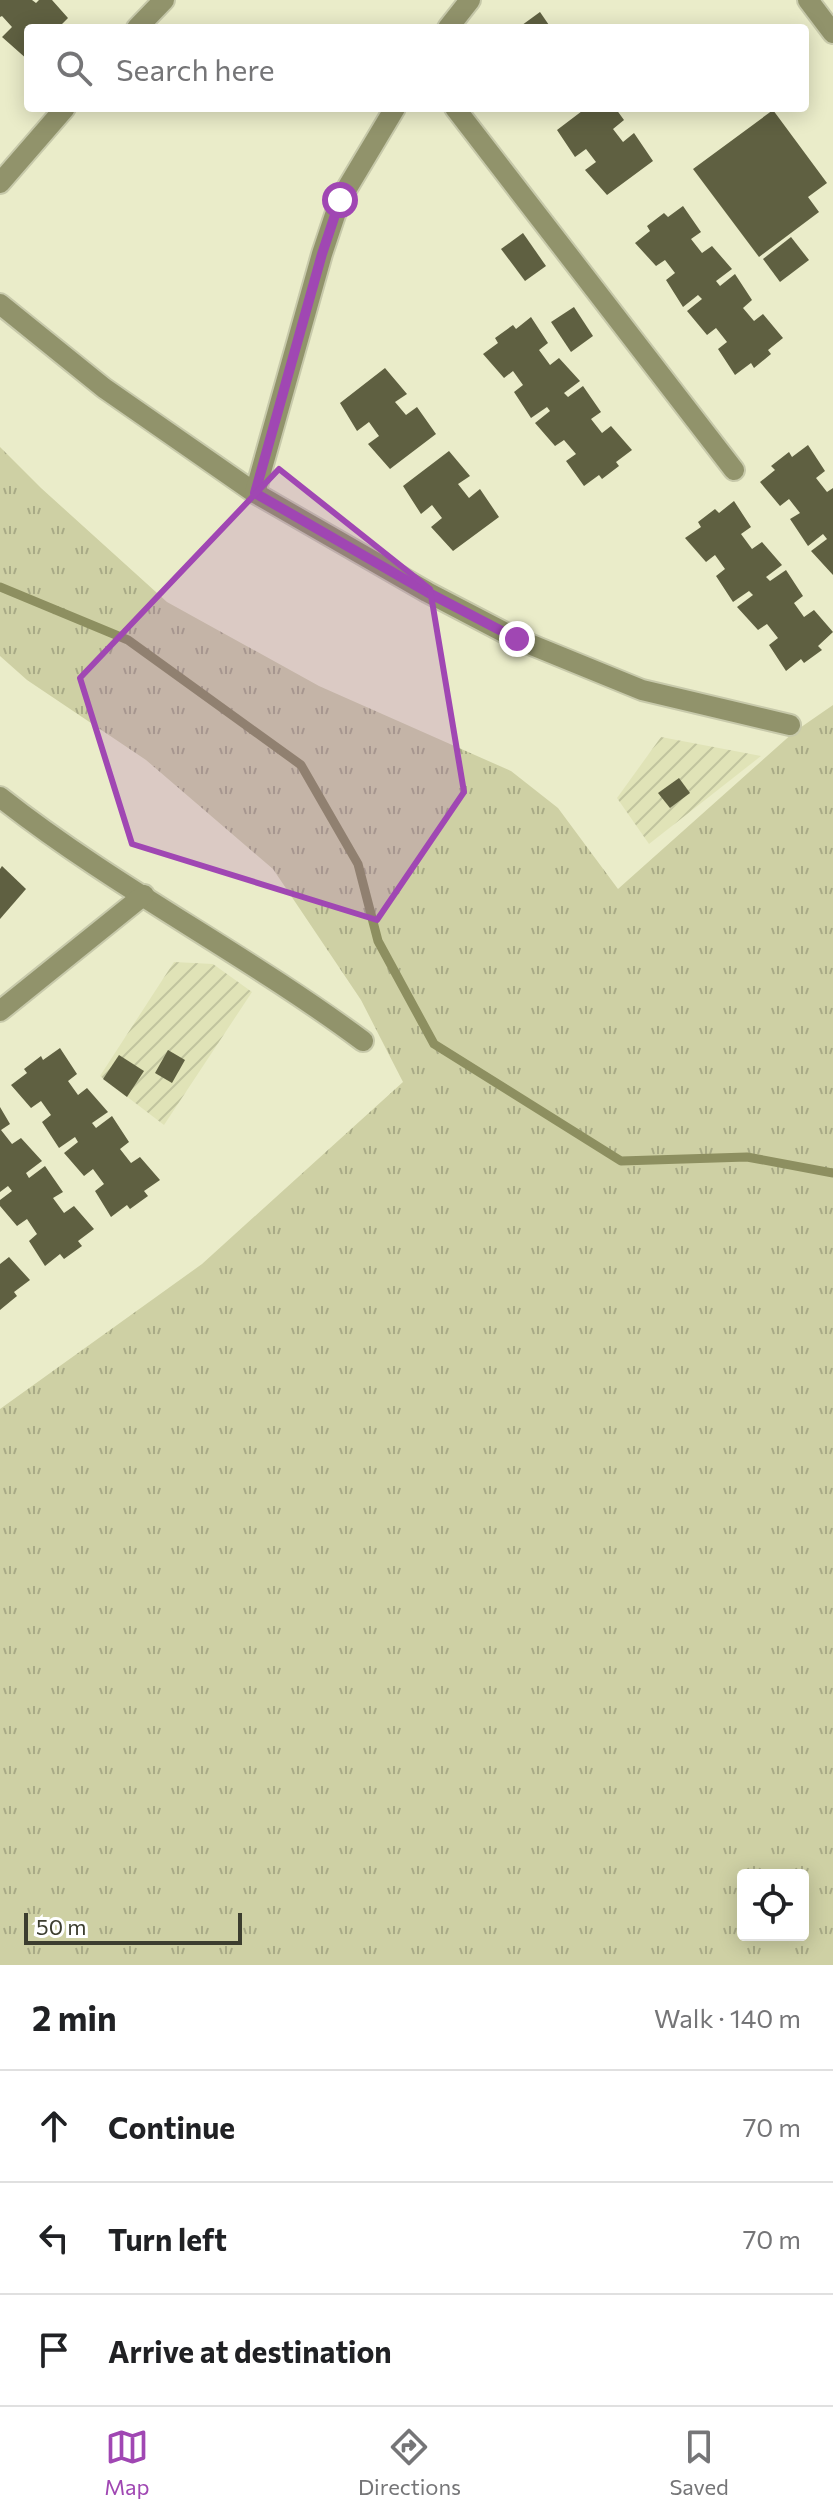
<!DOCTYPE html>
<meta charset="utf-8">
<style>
body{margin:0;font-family:Commissioner,sans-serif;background:#f2f2f2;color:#202124}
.controls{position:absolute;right:24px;bottom:24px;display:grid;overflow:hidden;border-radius:8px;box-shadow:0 4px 20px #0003}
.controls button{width:72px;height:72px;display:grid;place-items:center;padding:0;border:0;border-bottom:2px solid #e0e0e0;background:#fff;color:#202124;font:40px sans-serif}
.scale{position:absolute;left:24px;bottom:20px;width:218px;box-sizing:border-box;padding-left:8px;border:4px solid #3c3d2f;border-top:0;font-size:22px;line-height:28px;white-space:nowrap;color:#3c3d2f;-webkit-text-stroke:6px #fff;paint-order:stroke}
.stop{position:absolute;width:24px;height:24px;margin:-18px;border:6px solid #a047b3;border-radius:50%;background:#fff}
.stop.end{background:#a047b3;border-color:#fff;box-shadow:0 2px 8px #0008}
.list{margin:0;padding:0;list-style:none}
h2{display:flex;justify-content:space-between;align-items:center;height:104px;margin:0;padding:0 32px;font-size:34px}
h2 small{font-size:26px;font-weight:400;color:#757577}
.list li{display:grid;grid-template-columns:52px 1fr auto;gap:24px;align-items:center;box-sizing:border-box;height:112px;padding:0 32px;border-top:2px solid #e0e0e0}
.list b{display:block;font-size:30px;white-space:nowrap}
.list em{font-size:26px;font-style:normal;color:#757577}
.icon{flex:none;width:44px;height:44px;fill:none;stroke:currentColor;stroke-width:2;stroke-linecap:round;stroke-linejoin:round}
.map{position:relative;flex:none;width:833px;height:1965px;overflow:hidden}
.search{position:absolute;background:#fff;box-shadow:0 4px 20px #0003;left:24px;right:24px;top:24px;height:88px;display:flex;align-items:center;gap:20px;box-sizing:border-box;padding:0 28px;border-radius:8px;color:#757577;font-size:30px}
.sheet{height:440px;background:#fff}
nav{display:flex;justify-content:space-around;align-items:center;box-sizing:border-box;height:112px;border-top:2px solid #e0e0e0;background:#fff;font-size:22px;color:#757577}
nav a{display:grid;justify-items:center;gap:4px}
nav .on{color:#a047b3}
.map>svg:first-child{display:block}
.industrial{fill:url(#industrial-furrows)}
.grass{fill:url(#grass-tufts);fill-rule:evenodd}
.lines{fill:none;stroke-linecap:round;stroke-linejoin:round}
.stream{stroke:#8d8f60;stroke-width:9}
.building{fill:#5f6041}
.minor-casing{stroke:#c7c9aa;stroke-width:24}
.minor{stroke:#91936b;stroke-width:20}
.route{stroke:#a047b3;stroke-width:10}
.marked{fill:#a047b3;fill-opacity:0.2;stroke:#a047b3;stroke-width:6;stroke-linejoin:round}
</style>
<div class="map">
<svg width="833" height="1965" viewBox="0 0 833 1965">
<defs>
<pattern id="industrial-furrows" width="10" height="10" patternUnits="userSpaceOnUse" patternTransform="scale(2)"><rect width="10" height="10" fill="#e0e3b7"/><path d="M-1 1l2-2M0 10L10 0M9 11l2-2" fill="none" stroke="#c1c49e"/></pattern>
<pattern id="grass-tufts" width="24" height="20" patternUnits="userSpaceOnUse" patternTransform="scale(2)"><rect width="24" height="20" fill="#ced0a4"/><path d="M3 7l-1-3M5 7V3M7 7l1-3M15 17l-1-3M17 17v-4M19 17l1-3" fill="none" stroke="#a8aa86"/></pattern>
</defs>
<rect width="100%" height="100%" fill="#eaecc9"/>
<g class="industrial">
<path d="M661,737l100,19 -112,88 -32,-46z"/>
<path d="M174,962l39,2 39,28 -88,133 -64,-49z"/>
</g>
<path class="grass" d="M0,447l41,41 126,114 152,84 192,85 47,37 60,81 176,-157 39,-27v1260h-833v-556l202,-145 201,-182 -42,-82 -88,-131 -127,-109 -119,-80 -27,-24zM743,1875h60v60h-60z"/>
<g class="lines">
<path class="stream" d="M0,587l128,53 173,125 57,99 20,77 56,103 187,117 126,-4 86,16"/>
</g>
<g class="building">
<path d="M0,0h32l4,3 3,-3h13l16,18 -10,10h-30v32l-26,-23 10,-10 -10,-11 -2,1z"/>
<path d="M540,12l11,16h-33z"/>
<path d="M586,108l30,1 8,11 -11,9 10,13 11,-9 19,28 -46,34 -22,-25 11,-8 -10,-13 -11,8 -18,-27z"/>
<path d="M773,110l54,73 -19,14 11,15 -60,45 -66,-88z"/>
<path d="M683,206l18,26 -10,7 11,14 10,-7 20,23 -16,12 4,5 15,-12 17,26 -9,8 11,13 9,-7 20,24 -15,12 3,4 -17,14 -3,-5 -16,12 -17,-26 9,-7 -11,-14 -9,7 -20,-24 15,-12 -4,-4 -15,12 -17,-27 9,-7 -10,-13 -9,6 -21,-23 15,-12 -3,-5 17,-13 4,4z"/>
<path d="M523,233l23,33 -21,15 -24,-32z"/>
<path d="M791,237l18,23 -29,22 -17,-23z"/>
<path d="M574,307l19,29 -22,16 -20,-30z"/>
<path d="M531,317l17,26 -9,7 11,15 9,-7 21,23 -16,12 4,4 15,-11 18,26 -10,7 11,14 9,-7 21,24 -16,12 3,4 -17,13 -3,-4 -15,11 -18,-25 10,-7 -12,-14 -9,6 -20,-23 15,-12 -3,-4 -16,11 -17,-26 9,-7 -10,-14 -9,7 -21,-24 15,-11 -3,-5 18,-13 3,4z"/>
<path d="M385,368l22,26 -12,8 11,13 11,-8 19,27 -46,35 -22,-25 11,-8 -10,-14 -12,9 -17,-28z"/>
<path d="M808,445l17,26 -9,7 11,14 6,-4v87l-22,-24 16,-12 -4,-5 -15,12 -18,-27 10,-6 -11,-14 -9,7 -20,-24 15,-12 -4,-4 18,-14 3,5z"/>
<path d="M449,451l21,25 -12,8 11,14 11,-9 19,28 -46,34 -22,-24 11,-9 -10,-13 -11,9 -18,-28z"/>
<path d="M734,501l17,26 -10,7 11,15 10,-7 20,23 -16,12 4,4 16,-11 17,26 -9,7 10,14 10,-7 19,22 -15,14 4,4 -18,13 -3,-4 -15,12 -17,-26 9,-7 -11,-14 -9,6 -21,-23 16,-12 -4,-4 -16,11 -17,-26 9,-7 -10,-14 -9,7 -21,-24 16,-11 -3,-5 17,-13 4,4z"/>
<path d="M679,778l11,15 -20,15 -12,-15z"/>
<path d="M2,866l24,23 -26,30v-50z"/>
<path d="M60,1048l17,26 -9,7 10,14 9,-7 21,24 -16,11 4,5 16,-12 17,26 -9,7 11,14 9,-6 20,23 -16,11 4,5 -18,13 -3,-4 -16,12 -16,-26 9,-7 -11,-15 -9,7 -20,-23 14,-11 -3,-5 -16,11 -17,-26 9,-7 -10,-14 -10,7 -20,-23 16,-12 -3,-4 17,-13 2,4z"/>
<path d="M168,1050l17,10 -13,23 -17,-10z"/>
<path d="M119,1055l25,16 -17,26 -24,-18z"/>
<path d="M0,1107l10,17 -9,6 11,14 9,-6 21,23 -16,12 3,5 16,-12 18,26 -10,6 11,15 10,-7 20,23 -16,12 4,5 -18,13 -4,-5 -15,12 -16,-25 8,-7 -10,-15 -10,7 -17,-20v-6l12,-9 -4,-5 -8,6z"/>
<path d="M9,1257l21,23 -16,12 3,4 -17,14v-46z"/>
</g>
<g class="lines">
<g class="minor-casing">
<g id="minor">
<path d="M808,0l25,33"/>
<path d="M137,28l27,-28"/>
<path d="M448,28l22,-28"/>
<path d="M455,108l279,362"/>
<path d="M0,183l65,-75"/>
<path d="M0,304l104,84 151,105 172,99 90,47 125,51 148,35"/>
<path d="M255,493l67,-239 18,-54 55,-92"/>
<path d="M0,797c114,90 246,157 363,244"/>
<path d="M0,1011l144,-116"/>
</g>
</g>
<use href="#minor" class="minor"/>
</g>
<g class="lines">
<path class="route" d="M340,200l-18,54 -67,239 172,99 90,47"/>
</g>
<path class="marked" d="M279,469l151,120 34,203 -87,128 -245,-76 -52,-166z"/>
</svg>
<div class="controls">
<button><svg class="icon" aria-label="locate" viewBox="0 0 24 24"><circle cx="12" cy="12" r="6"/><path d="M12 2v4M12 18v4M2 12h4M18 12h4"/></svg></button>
</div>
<div class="scale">50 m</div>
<div class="stop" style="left:340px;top:200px"></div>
<div class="stop end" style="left:517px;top:639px"></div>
<div class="search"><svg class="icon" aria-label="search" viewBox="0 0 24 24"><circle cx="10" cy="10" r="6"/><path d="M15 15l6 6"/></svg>Search here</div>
</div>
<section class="sheet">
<h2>2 min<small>Walk · 140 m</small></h2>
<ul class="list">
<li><svg class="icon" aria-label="ahead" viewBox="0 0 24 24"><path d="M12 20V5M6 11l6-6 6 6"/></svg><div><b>Continue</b></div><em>70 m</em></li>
<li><svg class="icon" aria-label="left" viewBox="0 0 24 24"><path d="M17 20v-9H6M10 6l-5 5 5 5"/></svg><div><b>Turn left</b></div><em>70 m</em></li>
<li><svg class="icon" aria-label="arrive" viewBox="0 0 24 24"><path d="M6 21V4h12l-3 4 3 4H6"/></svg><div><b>Arrive at destination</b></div></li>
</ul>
</section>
<nav>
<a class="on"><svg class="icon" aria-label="map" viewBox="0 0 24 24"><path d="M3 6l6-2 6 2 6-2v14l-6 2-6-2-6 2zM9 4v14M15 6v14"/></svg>Map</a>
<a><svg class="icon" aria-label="directions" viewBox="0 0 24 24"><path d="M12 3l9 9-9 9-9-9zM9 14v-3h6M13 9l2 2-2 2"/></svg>Directions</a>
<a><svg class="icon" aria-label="saved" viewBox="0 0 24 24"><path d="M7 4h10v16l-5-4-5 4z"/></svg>Saved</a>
</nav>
